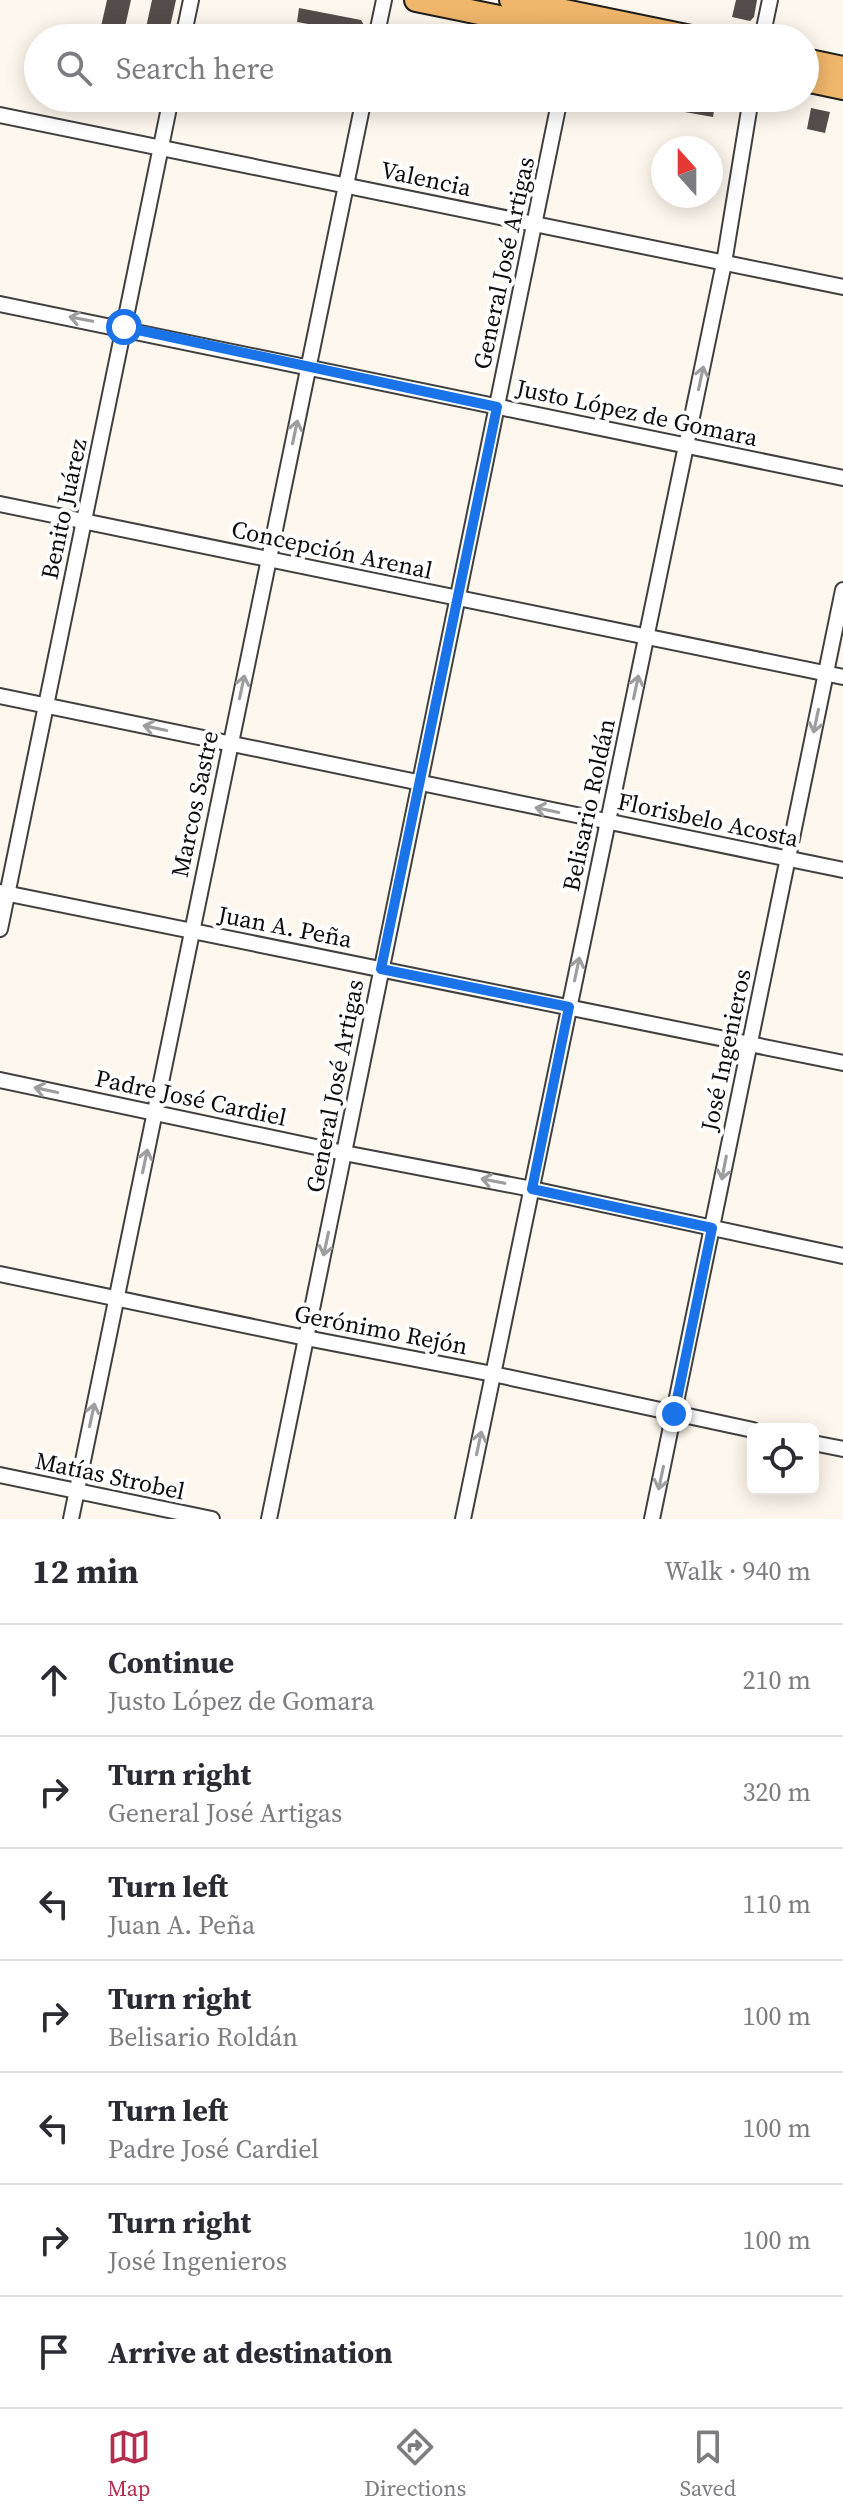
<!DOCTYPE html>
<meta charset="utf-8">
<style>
body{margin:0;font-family:"Source Serif 4",serif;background:#f2f2f3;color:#2b2b33}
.controls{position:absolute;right:24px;bottom:24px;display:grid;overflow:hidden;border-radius:12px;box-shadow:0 4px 20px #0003}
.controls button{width:72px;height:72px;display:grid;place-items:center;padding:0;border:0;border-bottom:2px solid #e1e1e2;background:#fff;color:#2b2b33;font:40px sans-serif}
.compass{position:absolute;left:651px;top:136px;width:72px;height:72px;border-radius:50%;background:#fff;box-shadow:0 4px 20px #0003;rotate:339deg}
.stop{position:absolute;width:24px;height:24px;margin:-18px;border:6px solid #1a73e8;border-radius:50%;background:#fff}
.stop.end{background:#1a73e8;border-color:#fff;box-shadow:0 2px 8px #0008}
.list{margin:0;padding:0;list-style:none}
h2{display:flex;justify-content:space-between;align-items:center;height:104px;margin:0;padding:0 32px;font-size:34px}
h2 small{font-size:26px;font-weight:400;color:#7c7c81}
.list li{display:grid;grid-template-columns:52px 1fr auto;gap:24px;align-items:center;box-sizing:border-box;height:112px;padding:0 32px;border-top:2px solid #e1e1e2}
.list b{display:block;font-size:30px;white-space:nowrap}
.list p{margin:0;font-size:26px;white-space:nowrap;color:#7c7c81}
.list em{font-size:26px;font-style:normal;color:#7c7c81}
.icon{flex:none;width:44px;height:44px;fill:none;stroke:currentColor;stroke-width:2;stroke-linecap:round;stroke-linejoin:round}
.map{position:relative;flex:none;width:843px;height:1519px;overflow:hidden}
.search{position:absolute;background:#fff;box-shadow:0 4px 20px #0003;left:24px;right:24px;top:24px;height:88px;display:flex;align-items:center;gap:20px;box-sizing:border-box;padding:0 28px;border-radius:44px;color:#7c7c81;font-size:30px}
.sheet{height:888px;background:#fff}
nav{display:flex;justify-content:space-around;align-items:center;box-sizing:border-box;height:112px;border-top:2px solid #e1e1e2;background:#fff;font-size:22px;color:#7c7c81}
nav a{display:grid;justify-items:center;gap:4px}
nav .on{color:#b32e4d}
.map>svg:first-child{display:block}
.building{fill:#544c4a}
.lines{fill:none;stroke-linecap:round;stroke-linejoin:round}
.minor-casing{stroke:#404040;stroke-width:18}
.primary-casing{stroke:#1e1e1e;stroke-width:26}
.minor{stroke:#fff;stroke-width:14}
.primary{stroke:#f0b66b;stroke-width:22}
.oneway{stroke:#9e9e9e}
.route{stroke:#1a73e8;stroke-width:10}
.labels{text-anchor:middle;stroke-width:8;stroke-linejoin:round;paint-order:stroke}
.street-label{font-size:24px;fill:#0d0d0d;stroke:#fff}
</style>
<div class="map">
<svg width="843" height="1519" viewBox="0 0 843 1519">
<rect width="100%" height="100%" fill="#fef7ed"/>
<g class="building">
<path d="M107,0h24l-8,36 -23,-5z"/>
<path d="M152,0h24l-8,36 -23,-4z"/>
<path d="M736,0h21l-3,17 -4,4 -18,-4z"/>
<path d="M299,8l62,12 4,7 -3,11h-50l2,-13 -17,-3z"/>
<path d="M676,98h40l-3,19 -40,-7z"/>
<path d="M811,108l19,4 -5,21 -18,-4z"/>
</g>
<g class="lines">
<g class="minor-casing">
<g id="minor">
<path d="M183,38l8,-38"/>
<path d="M376,38l8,-38"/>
<path d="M762,38l8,-38"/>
<path d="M0,115l843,172"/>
<path d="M0,304l843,174"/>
<path d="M0,504l843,173"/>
<path d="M0,696l843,174"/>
<path d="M0,892l843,171"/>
<path d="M0,929l171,-831"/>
<path d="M0,1080l344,73 188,36 311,67"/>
<path d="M0,1274l306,64 187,36 260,56"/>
<path d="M813,1443l30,6"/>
<path d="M0,1475l212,44"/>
<path d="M71,1519l293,-1421"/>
<path d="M269,1519l291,-1421"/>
<path d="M463,1519l261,-1256 27,-165"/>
<path d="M652,1519l191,-929"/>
</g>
</g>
<g class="primary-casing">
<g id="primary">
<path d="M416,0l186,38"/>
<path d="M511,0l185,38"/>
<path d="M805,60l38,8"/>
<path d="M805,80l38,8"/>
</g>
</g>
<use href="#minor" class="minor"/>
<use href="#primary" class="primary"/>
</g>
<defs><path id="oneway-shaft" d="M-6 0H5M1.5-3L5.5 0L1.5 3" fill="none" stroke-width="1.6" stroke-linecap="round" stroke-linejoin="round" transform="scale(2)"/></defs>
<g class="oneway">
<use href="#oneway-shaft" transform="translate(81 319) rotate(-169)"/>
<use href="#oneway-shaft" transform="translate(701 378) rotate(-78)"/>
<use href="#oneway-shaft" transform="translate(295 432) rotate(-78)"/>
<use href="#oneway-shaft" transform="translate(242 687) rotate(-78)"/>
<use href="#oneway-shaft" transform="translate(636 687) rotate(-78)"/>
<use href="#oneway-shaft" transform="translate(816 721) rotate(102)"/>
<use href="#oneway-shaft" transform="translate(155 728) rotate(-168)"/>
<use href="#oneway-shaft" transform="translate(547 810) rotate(-168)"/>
<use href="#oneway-shaft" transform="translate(577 969) rotate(-78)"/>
<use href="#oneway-shaft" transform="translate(46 1090) rotate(-168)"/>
<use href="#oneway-shaft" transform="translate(145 1161) rotate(-78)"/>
<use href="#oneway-shaft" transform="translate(724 1168) rotate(101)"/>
<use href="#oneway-shaft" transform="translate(493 1181) rotate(-169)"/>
<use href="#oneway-shaft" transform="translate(326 1244) rotate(102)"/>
<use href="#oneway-shaft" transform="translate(92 1415) rotate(-78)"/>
<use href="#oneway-shaft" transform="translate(479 1443) rotate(-78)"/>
<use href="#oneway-shaft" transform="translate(661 1478) rotate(102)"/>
</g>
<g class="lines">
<path class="route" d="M124,327l373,80 -116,562 188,38 -37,182 180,39 -38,186"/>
</g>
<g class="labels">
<g class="street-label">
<text transform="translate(426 179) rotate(12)" y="8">Valencia</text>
<text transform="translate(504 263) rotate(-78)" y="8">General José Artigas</text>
<text transform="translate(637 413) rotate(12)" y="8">Justo López de Gomara</text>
<text transform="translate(64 509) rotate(-78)" y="8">Benito Juárez</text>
<text transform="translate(332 550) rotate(12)" y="8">Concepción Arenal</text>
<text transform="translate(195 804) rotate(-78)" y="8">Marcos Sastre</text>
<text transform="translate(589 805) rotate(-78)" y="8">Belisario Roldán</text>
<text transform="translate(708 820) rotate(12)" y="8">Florisbelo Acosta</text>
<text transform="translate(285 927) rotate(11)" y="8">Juan A. Peña</text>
<text transform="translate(726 1050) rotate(-78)" y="8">José Ingenieros</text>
<text transform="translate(335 1086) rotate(-79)" y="8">General José Artigas</text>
<text transform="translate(191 1098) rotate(12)" y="8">Padre José Cardiel</text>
<text transform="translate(381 1330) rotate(11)" y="8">Gerónimo Rejón</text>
<text transform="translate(110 1476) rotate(12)" y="8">Matías Strobel</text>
</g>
</g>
</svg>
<div class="controls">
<button><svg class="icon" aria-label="locate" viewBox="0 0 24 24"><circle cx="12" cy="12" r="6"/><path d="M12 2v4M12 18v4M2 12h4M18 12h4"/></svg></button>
</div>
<svg class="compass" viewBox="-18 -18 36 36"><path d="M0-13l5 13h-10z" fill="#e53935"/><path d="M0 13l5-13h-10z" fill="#7c7c81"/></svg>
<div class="stop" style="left:124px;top:327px"></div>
<div class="stop end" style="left:674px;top:1414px"></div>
<div class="search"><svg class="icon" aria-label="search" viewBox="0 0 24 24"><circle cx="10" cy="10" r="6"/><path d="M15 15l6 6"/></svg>Search here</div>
</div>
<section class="sheet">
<h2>12 min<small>Walk · 940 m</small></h2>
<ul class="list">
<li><svg class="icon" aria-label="ahead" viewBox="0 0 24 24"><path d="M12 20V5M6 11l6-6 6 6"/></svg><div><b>Continue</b><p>Justo López de Gomara</p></div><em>210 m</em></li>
<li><svg class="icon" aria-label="right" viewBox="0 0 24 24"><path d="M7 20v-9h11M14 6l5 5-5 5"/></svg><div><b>Turn right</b><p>General José Artigas</p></div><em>320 m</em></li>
<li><svg class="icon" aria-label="left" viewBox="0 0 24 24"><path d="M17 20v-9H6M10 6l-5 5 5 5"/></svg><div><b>Turn left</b><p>Juan A. Peña</p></div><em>110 m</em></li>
<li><svg class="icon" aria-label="right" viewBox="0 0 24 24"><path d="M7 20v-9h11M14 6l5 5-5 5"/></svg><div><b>Turn right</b><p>Belisario Roldán</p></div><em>100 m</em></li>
<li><svg class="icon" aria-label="left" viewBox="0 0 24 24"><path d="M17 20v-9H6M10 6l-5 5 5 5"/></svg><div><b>Turn left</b><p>Padre José Cardiel</p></div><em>100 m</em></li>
<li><svg class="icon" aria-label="right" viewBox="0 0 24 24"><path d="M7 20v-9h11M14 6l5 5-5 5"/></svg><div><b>Turn right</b><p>José Ingenieros</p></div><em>100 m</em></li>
<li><svg class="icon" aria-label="arrive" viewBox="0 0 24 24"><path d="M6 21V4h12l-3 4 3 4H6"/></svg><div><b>Arrive at destination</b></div></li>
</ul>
</section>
<nav>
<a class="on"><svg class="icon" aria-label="map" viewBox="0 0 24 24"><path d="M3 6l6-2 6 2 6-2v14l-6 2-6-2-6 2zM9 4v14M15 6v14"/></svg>Map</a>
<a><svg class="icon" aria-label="directions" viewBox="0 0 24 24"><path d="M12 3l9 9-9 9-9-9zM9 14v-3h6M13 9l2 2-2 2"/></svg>Directions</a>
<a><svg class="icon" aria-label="saved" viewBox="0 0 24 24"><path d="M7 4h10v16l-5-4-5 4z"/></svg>Saved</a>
</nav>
